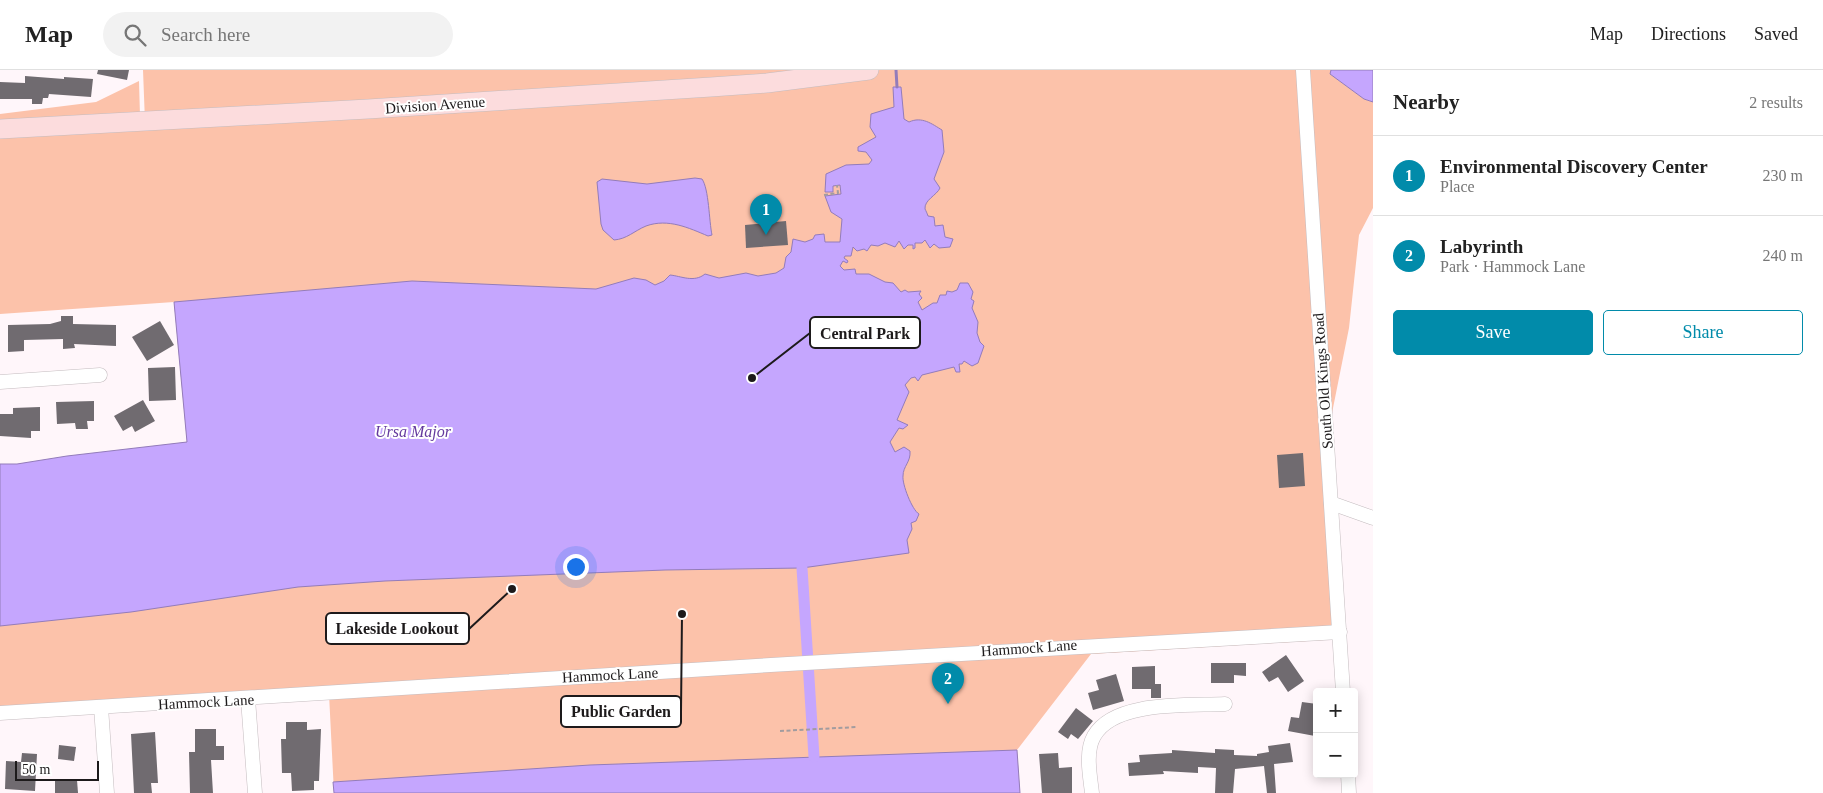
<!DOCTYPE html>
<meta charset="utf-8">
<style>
body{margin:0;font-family:"Times New Roman",serif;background:#f2f2f2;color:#222}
.controls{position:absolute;right:15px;bottom:15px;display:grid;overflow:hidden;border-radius:5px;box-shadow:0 2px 12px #0003}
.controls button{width:45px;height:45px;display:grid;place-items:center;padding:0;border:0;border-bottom:1px solid #e0e0e0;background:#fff;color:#222;font:25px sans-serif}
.scale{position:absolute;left:15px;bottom:12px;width:84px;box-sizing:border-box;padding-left:5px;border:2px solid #1d1a1b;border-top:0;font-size:14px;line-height:18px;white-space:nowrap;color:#1d1a1b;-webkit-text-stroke:4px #fff;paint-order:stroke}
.you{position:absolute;left:575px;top:496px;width:18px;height:18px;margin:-12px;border:4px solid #fff;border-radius:50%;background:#1a73e8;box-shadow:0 0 0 8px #1a73e833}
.badge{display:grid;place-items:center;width:32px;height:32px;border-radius:50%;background:#018baa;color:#fff;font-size:16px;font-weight:700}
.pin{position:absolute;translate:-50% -41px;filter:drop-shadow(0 1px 2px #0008)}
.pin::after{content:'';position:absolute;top:26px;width:18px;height:15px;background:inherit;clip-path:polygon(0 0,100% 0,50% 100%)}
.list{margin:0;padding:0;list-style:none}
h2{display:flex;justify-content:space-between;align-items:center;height:65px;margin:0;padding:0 20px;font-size:21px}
h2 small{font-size:16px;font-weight:400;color:#767676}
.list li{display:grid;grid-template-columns:32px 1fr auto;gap:15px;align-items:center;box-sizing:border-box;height:80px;padding:0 20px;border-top:1px solid #e0e0e0}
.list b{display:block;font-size:19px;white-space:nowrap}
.list p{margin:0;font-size:16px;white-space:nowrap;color:#767676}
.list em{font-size:16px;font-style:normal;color:#767676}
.actions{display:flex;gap:10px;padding:15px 20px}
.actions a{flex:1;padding:11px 0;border:1px solid #018baa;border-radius:5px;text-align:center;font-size:18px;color:#018baa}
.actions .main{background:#018baa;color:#fff}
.icon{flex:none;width:28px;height:28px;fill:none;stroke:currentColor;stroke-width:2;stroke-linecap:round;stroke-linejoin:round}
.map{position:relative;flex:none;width:1373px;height:723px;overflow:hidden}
header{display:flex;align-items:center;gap:30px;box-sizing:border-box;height:70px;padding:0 25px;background:#fff;border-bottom:1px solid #e0e0e0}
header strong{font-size:24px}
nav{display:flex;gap:28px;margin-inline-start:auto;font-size:18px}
.search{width:350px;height:45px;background:#f2f2f2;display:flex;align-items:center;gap:12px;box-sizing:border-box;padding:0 18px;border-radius:28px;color:#767676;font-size:19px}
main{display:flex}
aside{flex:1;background:#fff}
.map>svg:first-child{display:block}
.green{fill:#fcc2aa}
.water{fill:#c5a6fe;stroke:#937cba}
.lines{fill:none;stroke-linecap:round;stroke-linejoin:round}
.stream{stroke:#937cba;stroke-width:3}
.canal{stroke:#c5a6fe;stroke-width:11}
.building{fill:#706b70}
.street-casing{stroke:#c4bcbf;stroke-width:15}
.secondary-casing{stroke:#c4bcbf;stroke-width:20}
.path{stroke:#a29c9f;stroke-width:2;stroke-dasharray:4 2.5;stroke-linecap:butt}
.street{stroke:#fff;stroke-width:14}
.secondary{stroke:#fcdcdd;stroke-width:19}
.labels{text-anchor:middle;stroke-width:4;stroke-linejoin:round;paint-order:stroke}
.street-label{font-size:15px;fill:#1d1a1b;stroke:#fff}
.water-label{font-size:16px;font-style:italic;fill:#643a9e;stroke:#fff}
.leader{fill:none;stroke:#1d1a1b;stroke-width:2}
.callout-dot{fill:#1d1a1b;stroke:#fff;stroke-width:2}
.callout{fill:#fff;stroke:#1d1a1b;stroke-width:2}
.callout-label{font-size:16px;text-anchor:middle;font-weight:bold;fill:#1d1a1b}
</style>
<header>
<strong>Map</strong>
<div class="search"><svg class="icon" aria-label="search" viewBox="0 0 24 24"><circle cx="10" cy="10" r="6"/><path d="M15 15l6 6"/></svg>Search here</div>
<nav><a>Map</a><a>Directions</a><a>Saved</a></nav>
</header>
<main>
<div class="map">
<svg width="1373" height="723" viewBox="0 0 1373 723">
<rect width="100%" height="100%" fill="#fff6fa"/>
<g class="green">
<path d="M143,0h1160l37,569 -249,15 -74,96 3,43h-686l-5,-99 -329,19v-249h17l170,-22 -13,-140 -174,12v-185l145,-7z"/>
<path d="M1309,0h22l-1,4 34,25 9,3v106l-14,27 -10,93 -18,90z"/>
<path d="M139,11l1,35 -140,7v-9l96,-12z"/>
</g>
<g class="water">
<path d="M1331,0h42v32l-9,-3 -34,-25z"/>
<path d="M893,17h8l3,32 5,3c13,-6 23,2 33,8l2,22 -10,27 6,9c-3,7 -16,12 -15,21 1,2 2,4 3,7l6,1 1,9 8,-1 2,12 8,2 -3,8 -11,1 -5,-4 -4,4 -5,-8 -3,3h-7v5l-2,1v-4h-5l-4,4 -5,-8 -4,6 -10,-4 -7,3 -7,-1 -4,6 -3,-2 -7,2 -4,-4 -2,9h-6l-1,2 4,3 -1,2 -4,-2 -3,5 4,4 11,-1 1,5h13l16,8 8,1 8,9 4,-2 3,2 13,-1 -2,3 3,4 -4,4 4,8 11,-7h4l3,-8h6l1,-4 5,1 5,-2 3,-7h8l5,9 -2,7 3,2 -2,7 6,14 -1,11 3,9 4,4 -6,17 -6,3 -8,-5 -2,3h-3l1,8h-4l-2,-5 -32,8 -4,6 -3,-4 -4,1 -6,7 4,7 -12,28 11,5 -5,4 -4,-1 -9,14 5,10 9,-5 6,4c1,11 -7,15 -7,25 -1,8 9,34 16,38l-3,7 -5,2 1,6 -5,11 2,13 -107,15 -137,2 -280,11 -87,6 -167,25 -131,14v-162h17l50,-8 120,-14 -13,-140 238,-21 184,8 38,-11 12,2 9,5 9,-4 6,-6c11,1 24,8 35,-1l14,4 27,-5 12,3 18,-3 8,-5 2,-11 5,-5 2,-13 12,3 8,-3 2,-4 9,-1 1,8h15l2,-23 -11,-7 -6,-16 16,-2 -1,-9 -7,1v6h-8l1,-18 20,-9 23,-1 3,-4 -6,-8 -8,-1v-4l18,-10 -6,-10 1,-13 23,-7z"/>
<path d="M695,108l7,1c7,10 7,42 10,56l-4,1c-19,-8 -40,-18 -62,-10 -12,5 -19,13 -32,14l-11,-10 -2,-6 -4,-42 5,-3 45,5z"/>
<path d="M1017,680l3,43h-686l-1,-11 257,-17z"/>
</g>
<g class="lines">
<path class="stream" d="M896,0l1,17"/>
<path class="canal" d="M802,498l12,189"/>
</g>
<g class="building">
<path d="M98,0h31l-2,10 -30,-6z"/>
<path d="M25,6l39,3v-2l29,2 -2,18 -42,-3 -1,4h-5l-1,6h-10v-5h-32v-17l25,1z"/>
<path d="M786,151l2,24 -42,3 -1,-23z"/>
<path d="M61,246h12v8l43,1v21l-42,-2 1,4 -12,1v-10l-39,1v11l-16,1v-27l42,-1 11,-3z"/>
<path d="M160,251l14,24 -27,16 -15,-24z"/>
<path d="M175,297l1,33 -27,1 -1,-33z"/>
<path d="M143,330l12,21 -20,11 -3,-6 -9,5 -9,-15z"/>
<path d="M94,331v20h-7l1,8h-12l-1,-6 -18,1 -1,-22z"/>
<path d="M40,337v24h-9v7l-31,-2v-22h13v-6z"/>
<path d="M1303,383l2,33 -26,2 -2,-33z"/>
<path d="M1286,585l18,26 -16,11 -10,-15 -9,5 -7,-10z"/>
<path d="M1211,593h35v13l-12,-1v8h-23z"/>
<path d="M1155,596v18h6v14h-10v-9h-19v-22z"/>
<path d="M1116,604l8,27 -31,9 -5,-17 11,-3 -3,-10z"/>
<path d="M1302,632l15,2 -2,32 -27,-5 3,-14 8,1z"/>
<path d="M1076,638l17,13 -15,18 -7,-5 -3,5 -10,-7z"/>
<path d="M286,652h21v8l14,-1 -2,52h-5v9l-22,1 -1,-18h-9l-1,-34h5z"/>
<path d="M195,659h21v17h8v14h-13l2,33h-23l-1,-41h6z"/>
<path d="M155,662l3,51h-7l1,10h-18l-3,-59z"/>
<path d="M1290,673l3,19 -19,2 2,29h-9l-3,-27 -29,3 -2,24h-18l1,-25 -18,-1v6l-35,-2 1,3 -35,2 -1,-13 12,-1 -1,-7 33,-2v-3l43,3v-4l19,1v5l23,1v-2l12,-2 -1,-6z"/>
<path d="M59,675l17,2 -2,14 -16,-2z"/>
<path d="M22,683l15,1 -2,37 -30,-2 1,-28 15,1z"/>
<path d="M1058,683l1,15 13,-1v26h-30l-3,-39z"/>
<path d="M77,710l1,13h-23v-12z"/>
</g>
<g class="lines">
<g class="street-casing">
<g id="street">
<path d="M1303,0l40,622"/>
<path d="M0,312l100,-7"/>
<path d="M1331,433l42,15"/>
<path d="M248,629l7,94"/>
<path d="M101,637l6,86"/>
<path d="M0,643c447,-26 893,-58 1340,-81"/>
<path d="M1348,704l1,19"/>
<path d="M1092,723c-2,-18 -7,-41 2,-57 20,-36 95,-30 131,-32"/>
</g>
</g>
<g class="secondary-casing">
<path id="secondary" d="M0,59l368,-20 343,-22 56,-4 102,-13"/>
</g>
<g class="path">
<path d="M824,125l14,-2 -1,-8"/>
<path d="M780,661l77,-4"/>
</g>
<use href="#street" class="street"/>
<use href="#secondary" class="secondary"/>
</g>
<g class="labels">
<g class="street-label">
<text transform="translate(435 35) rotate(-4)" y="5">Division Avenue</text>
<text transform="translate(1323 311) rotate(-94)" y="5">South Old Kings Road</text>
<text transform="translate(1029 578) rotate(-4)" y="5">Hammock Lane</text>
<text transform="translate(610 605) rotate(-3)" y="5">Hammock Lane</text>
<text transform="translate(206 632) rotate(-3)" y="5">Hammock Lane</text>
</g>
<g class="water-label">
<text x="413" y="367">Ursa Major</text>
</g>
</g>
<path class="leader" d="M752 308L810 263M512 519L469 559M682 544L681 642"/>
<g class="callout-dot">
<circle cx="752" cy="308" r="5"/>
<circle cx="512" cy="519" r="5"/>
<circle cx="682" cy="544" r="5"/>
</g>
<g class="callout">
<rect x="810" y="247" width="110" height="31" rx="5"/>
<rect x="326" y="543" width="143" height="31" rx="5"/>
<rect x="561" y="626" width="120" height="31" rx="5"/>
</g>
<g class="callout-label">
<text x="865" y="269">Central Park</text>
<text x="397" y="564">Lakeside Lookout</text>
<text x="621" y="647">Public Garden</text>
</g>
</svg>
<div class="controls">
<button>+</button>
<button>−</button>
</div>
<div class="scale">50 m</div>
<div class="you"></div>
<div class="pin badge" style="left:766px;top:165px">1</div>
<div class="pin badge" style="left:948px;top:634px">2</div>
</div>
<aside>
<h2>Nearby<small>2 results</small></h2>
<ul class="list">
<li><span class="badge">1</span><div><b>Environmental Discovery Center</b><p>Place</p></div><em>230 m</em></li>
<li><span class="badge">2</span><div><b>Labyrinth</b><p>Park · Hammock Lane</p></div><em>240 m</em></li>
</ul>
<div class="actions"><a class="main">Save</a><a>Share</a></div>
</aside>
</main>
